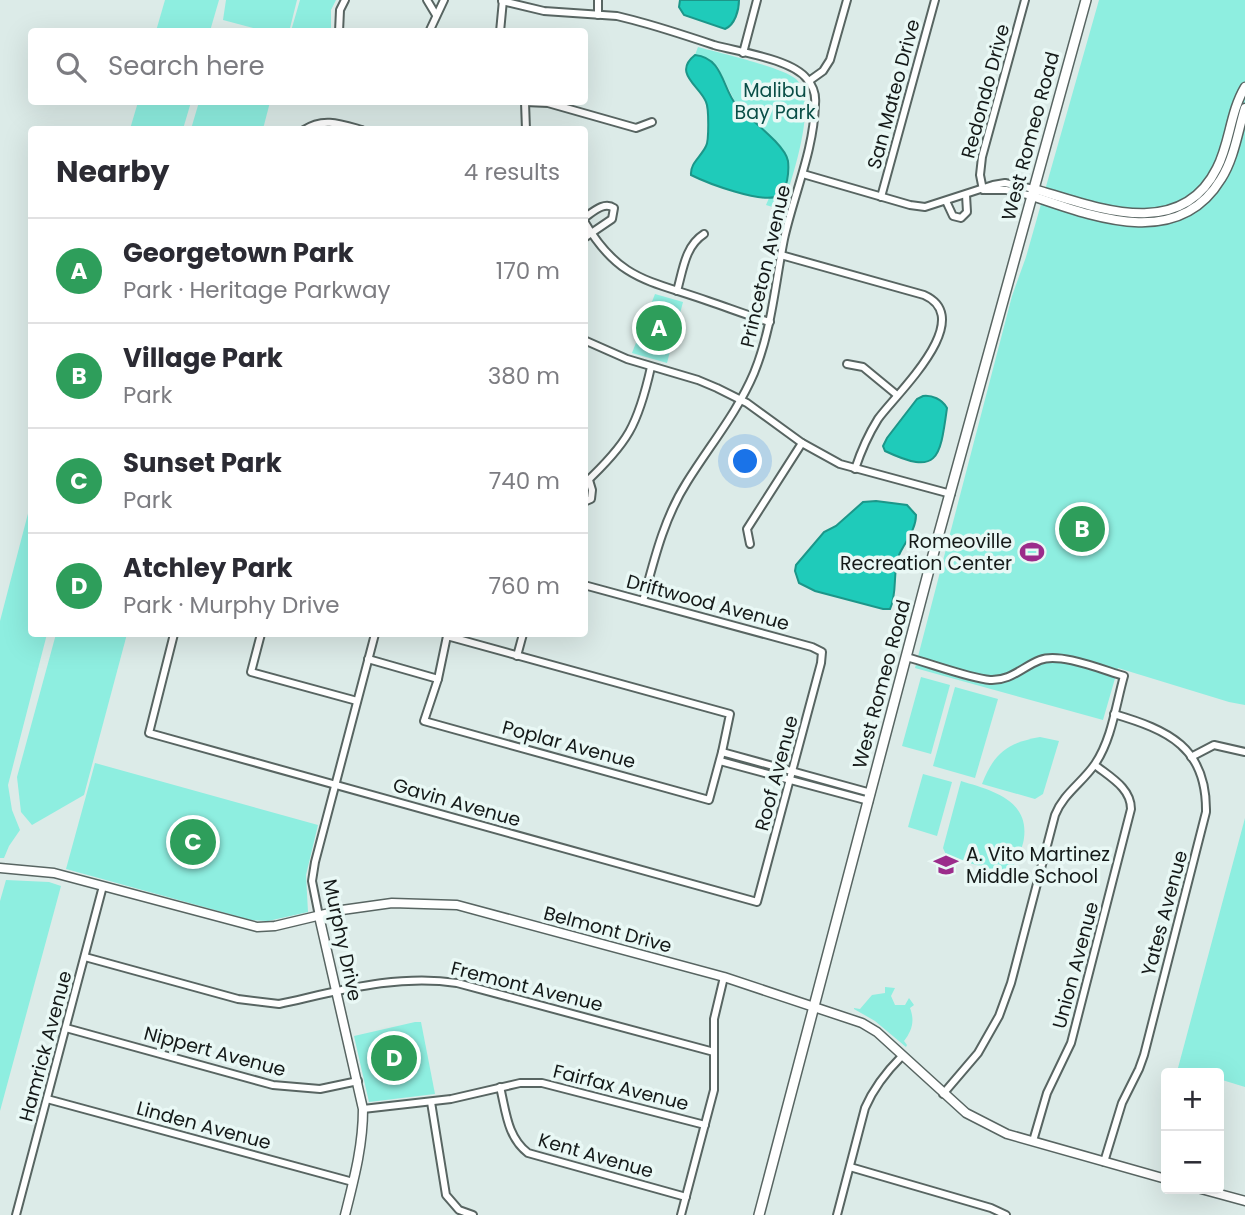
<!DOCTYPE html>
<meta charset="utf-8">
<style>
body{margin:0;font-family:Poppins,sans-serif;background:#f7f7f7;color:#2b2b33}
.controls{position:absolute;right:21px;bottom:21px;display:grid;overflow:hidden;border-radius:7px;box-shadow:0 7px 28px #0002}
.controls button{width:63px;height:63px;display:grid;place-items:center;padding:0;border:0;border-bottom:2px solid #e1e1e2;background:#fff;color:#2b2b33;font:35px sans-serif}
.you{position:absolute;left:746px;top:462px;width:24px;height:24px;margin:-18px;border:5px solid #fff;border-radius:50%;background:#1a73e8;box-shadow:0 0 0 10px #1a73e833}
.badge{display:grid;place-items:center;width:46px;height:46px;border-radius:50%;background:#1a73e8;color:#fff;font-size:23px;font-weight:700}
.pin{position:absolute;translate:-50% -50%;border:4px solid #fff;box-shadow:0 2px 7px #0006}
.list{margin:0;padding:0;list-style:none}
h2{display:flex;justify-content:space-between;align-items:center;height:91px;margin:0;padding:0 28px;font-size:30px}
h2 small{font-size:23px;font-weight:400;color:#7c7c81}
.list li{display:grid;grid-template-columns:46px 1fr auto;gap:21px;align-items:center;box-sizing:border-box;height:105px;padding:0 28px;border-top:2px solid #e1e1e2}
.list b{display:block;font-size:26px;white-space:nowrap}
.list p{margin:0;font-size:23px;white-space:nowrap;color:#7c7c81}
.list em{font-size:23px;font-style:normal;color:#7c7c81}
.icon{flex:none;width:38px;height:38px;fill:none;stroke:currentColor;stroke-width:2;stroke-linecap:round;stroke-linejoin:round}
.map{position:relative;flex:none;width:1245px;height:1215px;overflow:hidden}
.search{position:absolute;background:#fff;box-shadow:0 7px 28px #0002;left:28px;top:28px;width:560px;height:77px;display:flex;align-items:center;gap:18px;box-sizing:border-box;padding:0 24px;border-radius:7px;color:#7c7c81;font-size:26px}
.panel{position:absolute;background:#fff;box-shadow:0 7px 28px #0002;left:28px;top:126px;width:560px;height:511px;border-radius:7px}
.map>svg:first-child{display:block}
.green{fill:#8eeee0}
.water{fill:#1fcbba;stroke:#1c9689;stroke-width:2}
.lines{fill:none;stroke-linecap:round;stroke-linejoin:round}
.minor-casing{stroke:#586562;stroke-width:10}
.tertiary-casing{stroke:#586562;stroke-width:11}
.secondary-casing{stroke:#586562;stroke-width:12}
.minor{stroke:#fff;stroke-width:6}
.tertiary{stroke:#fff;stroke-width:8}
.secondary{stroke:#fff;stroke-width:9}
.labels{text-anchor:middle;stroke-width:7;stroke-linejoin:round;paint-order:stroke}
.park-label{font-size:19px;fill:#0a4e47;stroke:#e9f8f5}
.street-label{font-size:19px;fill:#141918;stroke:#e9f8f5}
.poi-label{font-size:19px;fill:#141918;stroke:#e9f8f5;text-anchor:end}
</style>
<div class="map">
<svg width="1245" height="1215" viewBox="0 0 1245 1215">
<rect width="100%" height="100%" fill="#dcebe8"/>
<g class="green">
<path d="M165,0h54l-9,31h-54z"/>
<path d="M226,0h71l-8,32 -25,-1 -41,-11z"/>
<path d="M300,0h36l-5,10v21h-40z"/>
<path d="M1099,0h146v705l-16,-3 -111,-34 -15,52 -188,-52 97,-372 14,-39z"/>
<path d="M698,47c21,6 84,20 98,32 24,22 -6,104 -14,131l-16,-5 3,-7 9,-2 10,-37 -8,-11 -43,-42 -19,-39 -10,-8 -13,-4z"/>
<path d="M138,102h53l-8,27h-53z"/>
<path d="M199,102h71l-7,27h-72z"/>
<path d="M655,294l28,8 -16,61 -35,-10z"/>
<path d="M31,502l1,132h15l-39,151 4,25 8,20 -11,16 -5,12h-4v-237z"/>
<path d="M56,634h71l-43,161 -52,30 -11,-13 -4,-35z"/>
<path d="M921,677l29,8 -19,69 -29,-8z"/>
<path d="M955,687l43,12 -23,79 -42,-12z"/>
<path d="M1040,737l19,4 -16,53 -8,5 -53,-15c12,-31 25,-41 58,-47z"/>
<path d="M95,763l223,62 -12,50 2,37 -40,9 -17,-1 -185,-51z"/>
<path d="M923,774l29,8 -15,54 -29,-9z"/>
<path d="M961,781c29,9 68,18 63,57 -1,11 -10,25 -14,36l-63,-17 -4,-9z"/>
<path d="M1245,818v269l-26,-8v-6h-22l-19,-5z"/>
<path d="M6,880l43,2 12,4 -61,225v-210z"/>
<path d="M885,987l10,1 -4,8 4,9h10l4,-7 5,7 -4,3c5,13 2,23 -6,33l3,4 -1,2 -31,-26 -21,-12v-1l6,1 12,-14 13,-2z"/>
<path d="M415,1022h6l14,72 -66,8 -15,-66z"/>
</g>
<g class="water">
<path d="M680,0h59c0,10 -4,25 -14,29l-41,-14 -5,-8z"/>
<path d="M695,55c29,3 27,34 42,51 12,13 48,38 51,55 1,9 0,30 -10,35 -16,8 -71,-13 -87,-21 -1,-12 10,-18 15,-29 3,-5 3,-38 0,-44 -6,-16 -34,-29 -11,-47z"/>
<path d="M923,396c9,-1 19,3 24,12 -7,51 -9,68 -62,43l-2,-5 4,-8 30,-39z"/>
<path d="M876,501l31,4 9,10c0,15 -11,27 -17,40 -7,17 -1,37 -9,54h-7l-68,-18 -16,-8 -4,-12 1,-6 28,-33 12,-6 27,-24z"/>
</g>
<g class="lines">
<g class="minor-casing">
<g id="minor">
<path d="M427,0l9,15"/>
<path d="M502,1l42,10 73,5 16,4c27,7 54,16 81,25 25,7 78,14 93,34 6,7 9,16 8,25 -1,46 -21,90 -31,135 -9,45 -12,90 -30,134 -17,40 -44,72 -67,109 -23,36 -33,78 -44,119"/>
<path d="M598,15v-15"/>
<path d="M339,32l1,-22 5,-10"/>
<path d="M429,32l15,-32"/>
<path d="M500,32l3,-32"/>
<path d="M743,53l14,-53"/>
<path d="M809,81l14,-10 7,-11 17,-60"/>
<path d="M525,102l23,1 88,25 16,-6"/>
<path d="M525,102l1,28"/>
<path d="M304,130c19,-13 37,-6 58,0"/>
<path d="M803,174l107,31 15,2 68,-22 12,-2 29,6"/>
<path d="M983,190l-3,-15 2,-18 43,-157"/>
<path d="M985,190h21l26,6"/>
<path d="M881,197l54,-197"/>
<path d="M946,201l7,15 8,2 6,-6 -1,-17"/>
<path d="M584,218c9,-6 20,-17 30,-10l-2,11 -28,19"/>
<path d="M584,221c35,60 65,59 124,80 21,7 41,15 62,21"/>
<path d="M781,255l143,40c54,24 -29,100 -46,124 -10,16 -17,32 -23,50"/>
<path d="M677,291c6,-21 8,-45 27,-57"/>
<path d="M584,340l43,19 71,21 19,8 30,15 55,40 38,21 111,30"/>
<path d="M847,364l16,3 34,28"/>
<path d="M584,484c44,-41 54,-59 67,-117"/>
<path d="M584,502l7,-3 1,-9 -3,-10"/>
<path d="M750,544l-3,-15 55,-86"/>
<path d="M174,634l-25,99 608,169 64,-239 1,-11 -10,-5 -228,-62"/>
<path d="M261,634l-10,38 106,29"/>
<path d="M447,636l283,78 -8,38 -13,48 -285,-79 14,-42z"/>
<path d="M517,656l6,-22"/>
<path d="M906,657c23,6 63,21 84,23 21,1 32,-13 50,-20 20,-8 63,10 84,16 -8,28 -12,63 -29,88 -12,18 -32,30 -40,51l-44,168 -12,33 -21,37 -35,41"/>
<path d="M368,659l70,20"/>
<path d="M722,752l149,41"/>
<path d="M1191,757l23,-12 31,7"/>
<path d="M720,761l149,40"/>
<path d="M319,916l-7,-35 3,-19 60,-228"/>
<path d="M85,957l153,42 41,5c60,-13 117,-30 178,-21l257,69"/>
<path d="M66,1028l207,57 47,4 38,-8"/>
<path d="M500,1087c6,24 7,50 28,66l158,44"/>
<path d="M47,1099l306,83"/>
<path d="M431,1102l15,93 13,15 14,5"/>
<path d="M363,1109l88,-10 69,-16h22l163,42"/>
<path d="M1033,1141l14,-48 24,-50 60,-234c0,-21 -21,-32 -36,-44"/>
<path d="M1104,1162l18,-59 17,-34 5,-14 62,-243c1,-65 -38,-82 -92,-98"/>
<path d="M850,1167l141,41 15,7"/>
<path d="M16,1215l87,-329"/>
<path d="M681,1215l33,-125v-71l10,-42"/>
<path d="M837,1215l28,-107c9,-21 21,-36 37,-52"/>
</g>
</g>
<g class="tertiary-casing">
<g id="tertiary">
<path d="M1034,189c59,17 146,54 183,-21 13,-25 13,-56 28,-81"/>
<path d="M1032,196c62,21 146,54 189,-17 13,-20 17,-48 24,-71"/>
<path d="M0,868l54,5 203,54 18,-1 67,-16 50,-7 65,2 267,72 138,46 15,9 89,81 41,21 159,45"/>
<path d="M319,916l44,193c0,37 -9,70 -18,106"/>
<path d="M1201,1189l44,12"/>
</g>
</g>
<g class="secondary-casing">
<path id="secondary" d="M759,1215l171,-649 156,-566"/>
</g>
<use href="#minor" class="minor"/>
<use href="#tertiary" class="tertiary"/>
<use href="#secondary" class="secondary"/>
</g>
<defs>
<g id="stadium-bare" transform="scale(1.89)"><path d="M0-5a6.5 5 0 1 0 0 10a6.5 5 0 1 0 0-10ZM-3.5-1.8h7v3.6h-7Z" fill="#9b2c8b" stroke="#e9f8f5" stroke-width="2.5" paint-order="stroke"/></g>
<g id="school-bare" transform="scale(1.89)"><path d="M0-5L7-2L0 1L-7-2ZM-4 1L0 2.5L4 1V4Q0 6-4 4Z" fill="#9b2c8b" stroke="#e9f8f5" stroke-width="2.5" paint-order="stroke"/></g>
</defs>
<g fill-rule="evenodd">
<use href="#stadium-bare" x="1032" y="552"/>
<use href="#school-bare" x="946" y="865"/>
</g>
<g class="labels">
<g class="park-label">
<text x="775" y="97">Malibu<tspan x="775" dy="22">Bay Park</tspan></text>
</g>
<g class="street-label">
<text transform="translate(985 91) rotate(-75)" y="7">Redondo Drive</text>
<text transform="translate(893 94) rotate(-75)" y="7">San Mateo Drive</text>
<text transform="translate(1030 136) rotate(-75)" y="7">West Romeo Road</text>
<text transform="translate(765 266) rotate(-77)" y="7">Princeton Avenue</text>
<text transform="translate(708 602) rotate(15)" y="7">Driftwood Avenue</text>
<text transform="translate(881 684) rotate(-75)" y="7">West Romeo Road</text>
<text transform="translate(569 744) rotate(15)" y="7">Poplar Avenue</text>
<text transform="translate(776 773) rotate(-75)" y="7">Roof Avenue</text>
<text transform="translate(457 802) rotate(16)" y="7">Gavin Avenue</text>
<text transform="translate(1164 913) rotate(-75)" y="7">Yates Avenue</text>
<text transform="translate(608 929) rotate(15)" y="7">Belmont Drive</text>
<text transform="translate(343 940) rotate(78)" y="7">Murphy Drive</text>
<text transform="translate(1075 965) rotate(-75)" y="7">Union Avenue</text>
<text transform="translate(527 986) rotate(14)" y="7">Fremont Avenue</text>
<text transform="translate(45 1046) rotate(-75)" y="7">Hamrick Avenue</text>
<text transform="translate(215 1051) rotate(15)" y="7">Nippert Avenue</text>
<text transform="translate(621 1087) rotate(14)" y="7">Fairfax Avenue</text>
<text transform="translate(204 1125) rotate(15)" y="7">Linden Avenue</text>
<text transform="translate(596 1155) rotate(16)" y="7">Kent Avenue</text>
</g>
<g class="poi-label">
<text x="1012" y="548">Romeoville<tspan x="1012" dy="22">Recreation Center</tspan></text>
<text x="966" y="861" text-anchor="start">A. Vito Martinez<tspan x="966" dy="22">Middle School</tspan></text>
</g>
</g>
</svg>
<div class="controls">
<button>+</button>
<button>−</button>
</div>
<div class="you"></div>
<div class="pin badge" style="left:659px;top:328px;background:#2e9e5b">A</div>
<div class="pin badge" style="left:1082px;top:529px;background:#2e9e5b">B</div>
<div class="pin badge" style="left:193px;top:842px;background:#2e9e5b">C</div>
<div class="pin badge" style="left:394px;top:1058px;background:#2e9e5b">D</div>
<div class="search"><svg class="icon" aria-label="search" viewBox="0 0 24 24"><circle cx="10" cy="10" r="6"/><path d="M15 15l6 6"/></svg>Search here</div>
<section class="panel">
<h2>Nearby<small>4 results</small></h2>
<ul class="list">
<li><span class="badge" style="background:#2e9e5b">A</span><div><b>Georgetown Park</b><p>Park · Heritage Parkway</p></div><em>170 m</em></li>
<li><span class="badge" style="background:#2e9e5b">B</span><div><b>Village Park</b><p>Park</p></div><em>380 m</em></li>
<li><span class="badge" style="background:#2e9e5b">C</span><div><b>Sunset Park</b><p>Park</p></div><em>740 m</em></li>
<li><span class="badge" style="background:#2e9e5b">D</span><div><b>Atchley Park</b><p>Park · Murphy Drive</p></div><em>760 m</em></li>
</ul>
</section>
</div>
